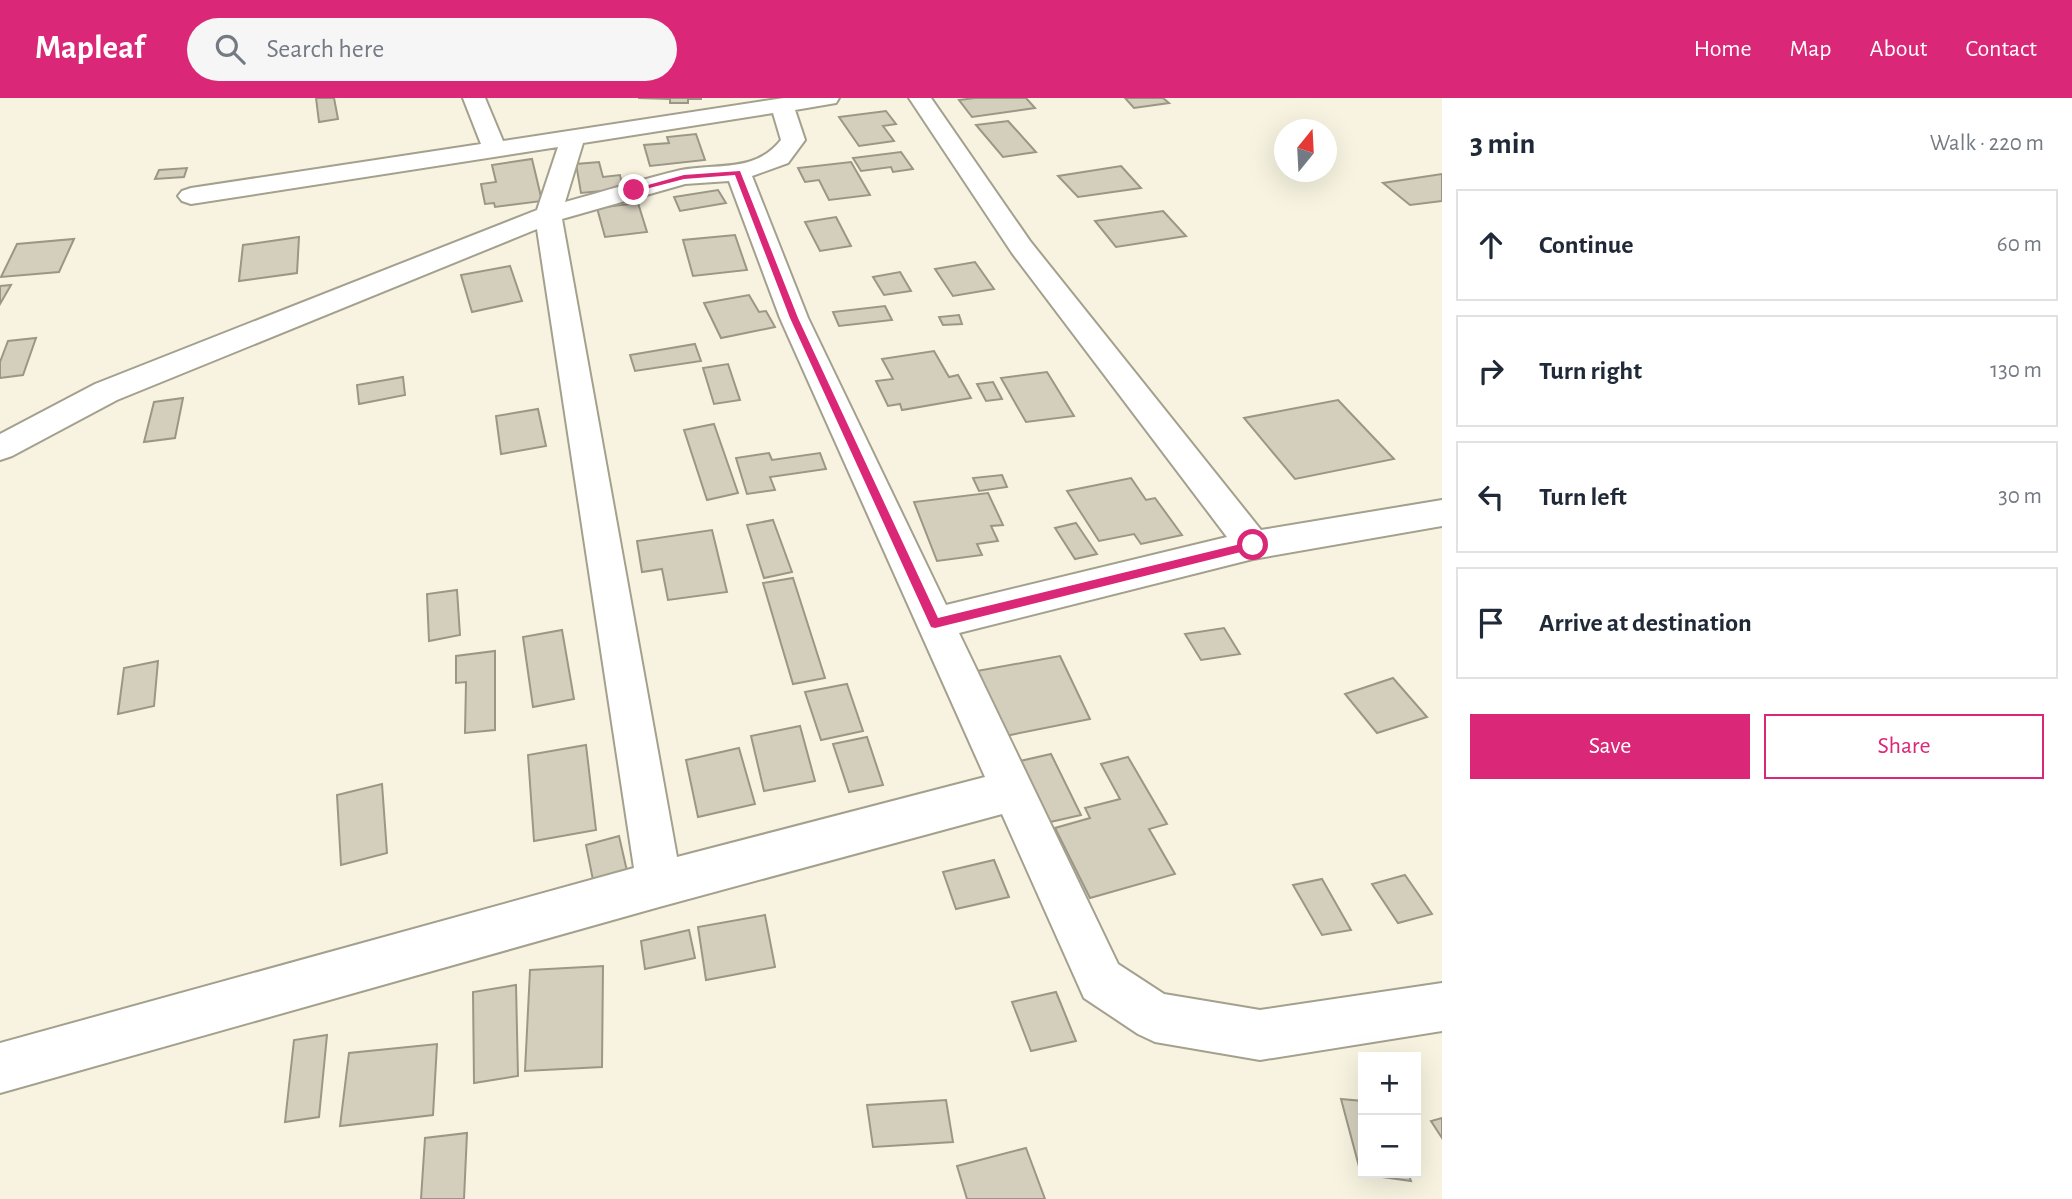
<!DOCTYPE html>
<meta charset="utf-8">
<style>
body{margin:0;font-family:"Alegreya Sans",sans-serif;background:#f6f6f7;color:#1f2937}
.controls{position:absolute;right:21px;bottom:21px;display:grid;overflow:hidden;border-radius:0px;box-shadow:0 7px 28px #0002}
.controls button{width:63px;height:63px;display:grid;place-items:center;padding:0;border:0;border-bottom:2px solid #e0e1e3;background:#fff;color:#1f2937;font:35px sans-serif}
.compass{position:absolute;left:1274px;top:21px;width:63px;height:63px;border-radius:50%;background:#fff;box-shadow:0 7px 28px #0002;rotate:18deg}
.stop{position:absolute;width:21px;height:21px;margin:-16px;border:5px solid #db2777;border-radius:50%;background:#fff}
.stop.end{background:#db2777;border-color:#fff;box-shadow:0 2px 7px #0008}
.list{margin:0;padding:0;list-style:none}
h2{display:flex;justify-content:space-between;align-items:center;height:91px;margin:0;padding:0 28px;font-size:30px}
h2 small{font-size:23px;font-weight:400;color:#747a83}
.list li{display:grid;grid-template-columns:46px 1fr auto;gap:21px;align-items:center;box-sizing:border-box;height:112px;margin:0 14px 14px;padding:0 14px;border:2px solid #e0e1e3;border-radius:0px}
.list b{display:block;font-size:26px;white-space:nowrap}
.list em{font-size:23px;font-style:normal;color:#747a83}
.actions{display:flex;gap:14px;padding:21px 28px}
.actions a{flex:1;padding:16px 0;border:2px solid #db2777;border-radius:0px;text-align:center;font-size:24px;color:#db2777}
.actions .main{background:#db2777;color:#fff}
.icon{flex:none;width:38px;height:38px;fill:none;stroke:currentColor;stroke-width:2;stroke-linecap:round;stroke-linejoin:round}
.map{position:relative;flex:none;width:1442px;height:1101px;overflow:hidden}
header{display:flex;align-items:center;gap:42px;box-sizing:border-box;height:98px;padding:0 35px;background:#db2777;color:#fff}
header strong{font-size:33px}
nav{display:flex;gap:38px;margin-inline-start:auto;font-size:24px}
.search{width:490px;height:63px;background:#f6f6f7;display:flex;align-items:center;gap:18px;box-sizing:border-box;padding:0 24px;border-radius:38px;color:#747a83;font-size:26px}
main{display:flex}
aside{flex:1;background:#fff}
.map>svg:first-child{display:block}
.building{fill:#d4cfbd;stroke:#9b9685;stroke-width:2}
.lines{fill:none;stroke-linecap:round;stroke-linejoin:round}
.minor-casing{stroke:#a4a08e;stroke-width:4}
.minor{fill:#fff;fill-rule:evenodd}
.route{fill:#db2777}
</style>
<header>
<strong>Mapleaf</strong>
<div class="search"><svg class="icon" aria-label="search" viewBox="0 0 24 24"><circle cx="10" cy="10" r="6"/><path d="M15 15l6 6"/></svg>Search here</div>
<nav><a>Home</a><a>Map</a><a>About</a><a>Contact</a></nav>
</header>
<main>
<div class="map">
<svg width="1442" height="1101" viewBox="0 0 1442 1101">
<rect width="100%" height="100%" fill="#f7f3e0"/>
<g class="building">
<path d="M316,0h18l4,21 -19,3z"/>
<path d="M638,0h63v1h-13v4h-18v-4z"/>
<path d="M975,0h51l9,10 -63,9 -13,-17z"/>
<path d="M1125,0h38l6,5 -35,5z"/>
<path d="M886,13l10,13 -13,2 11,15 -35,5 -20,-29z"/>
<path d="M1008,23l28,31 -33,5 -27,-32z"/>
<path d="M696,36l9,26 -55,6 -6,-21 25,-2 -2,-6z"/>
<path d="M901,54l12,17 -20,3 -2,-5 -30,4 -8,-13z"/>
<path d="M532,61l10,42 -47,6 -1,-4 -9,1 -4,-20 15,-2 -4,-17z"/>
<path d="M599,64l4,15 17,-2 3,14 -42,4 -5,-29z"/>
<path d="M851,64l19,33 -41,5 -10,-20 -14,2 -7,-14z"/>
<path d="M1121,68l20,22 -63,9 -20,-21z"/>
<path d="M187,70l-3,9 -29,2 4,-9z"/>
<path d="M1442,76v27l-32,4 -27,-22z"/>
<path d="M718,92l8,13 -46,8 -6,-14z"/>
<path d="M638,105l9,29 -42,5 -8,-29z"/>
<path d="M1163,113l23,25 -70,11 -21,-26z"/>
<path d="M836,119l15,29 -31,5 -15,-29z"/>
<path d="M735,137l12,35 -54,6 -10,-36z"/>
<path d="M299,139l-2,36 -58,8 4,-36z"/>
<path d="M74,141l-15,33 -58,5 16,-33z"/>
<path d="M975,164l19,27 -41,7 -18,-27z"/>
<path d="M510,168l12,35 -50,11 -11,-37z"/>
<path d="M900,174l11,19 -27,4 -11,-18z"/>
<path d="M11,187l-11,19v-18z"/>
<path d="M749,197l10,17 7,-1 9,16 -54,11 -17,-35z"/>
<path d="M885,208l7,14 -53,6 -6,-14z"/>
<path d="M959,217l3,9 -19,1 -4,-8z"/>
<path d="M36,240l-13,37 -23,3v-16l8,-21z"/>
<path d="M695,246l6,17 -66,10 -5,-16z"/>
<path d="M934,253l15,26 9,-2 13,23 -69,12 -2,-6 -12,2 -12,-25 17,-2 -11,-20z"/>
<path d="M728,266l12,36 -26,4 -11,-36z"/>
<path d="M1047,274l27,44 -48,6 -25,-44z"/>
<path d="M403,279l2,18 -46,9 -2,-19z"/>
<path d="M993,284l9,17 -16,2 -9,-17z"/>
<path d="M183,300l-8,40 -31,4 10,-40z"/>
<path d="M1338,302l56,59 -99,20 -51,-61z"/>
<path d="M538,311l8,37 -45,8 -5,-38z"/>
<path d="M714,326l24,69 -31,7 -23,-70z"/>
<path d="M769,355l3,7 48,-7 6,16 -56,8 5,13 -28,4 -11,-36z"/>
<path d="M1002,377l5,12 -28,4 -6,-13z"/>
<path d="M1131,380l15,22 9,-2 27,37 -41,9 -7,-10 -35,7 -32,-50z"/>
<path d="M988,395l15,32 -12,1 7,15 -21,3 5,11 -45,6 -23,-59z"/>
<path d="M773,422l19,52 -28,6 -17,-53z"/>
<path d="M1076,425l21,31 -22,5 -20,-31z"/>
<path d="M712,432l15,62 -59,8 -6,-31 -20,3 -5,-31z"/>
<path d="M793,480l32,100 -32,6 -30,-101z"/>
<path d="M457,492l3,45 -31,6 -2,-47z"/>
<path d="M1224,530l16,26 -39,6 -16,-26z"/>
<path d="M562,532l12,69 -41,8 -10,-70z"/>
<path d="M495,553v79l-30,3 1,-51 -10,1v-27z"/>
<path d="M1060,558l30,63 -85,17 -28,-65z"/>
<path d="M158,563l-4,45 -36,8 6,-46z"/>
<path d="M1393,580l34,39 -50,16 -32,-39z"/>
<path d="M847,586l16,47 -42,9 -16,-48z"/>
<path d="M800,628l15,55 -51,10 -13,-55z"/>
<path d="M867,639l16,48 -34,7 -16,-48z"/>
<path d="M586,647l10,85 -62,11 -6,-86z"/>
<path d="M739,650l16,56 -57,13 -12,-57z"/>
<path d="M1051,656l30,61 -31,7 -30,-61z"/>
<path d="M1128,659l39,67 -18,5 26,45 -85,24 -35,-70 35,-10 -5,-10 35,-9 -19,-35z"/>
<path d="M382,686l5,69 -46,12 -4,-70z"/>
<path d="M619,738l8,35 -34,9 -7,-35z"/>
<path d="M994,762l15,37 -53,12 -13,-37z"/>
<path d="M1405,777l27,39 -34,9 -26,-39z"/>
<path d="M1322,781l29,51 -29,5 -29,-50z"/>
<path d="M765,817l10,52 -69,13 -8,-53z"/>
<path d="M689,832l6,28 -50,11 -4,-28z"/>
<path d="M603,868l-1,101 -77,4 5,-101z"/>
<path d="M516,887l2,91 -44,7 -1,-91z"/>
<path d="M1056,894l20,49 -45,10 -19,-49z"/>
<path d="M327,937l-8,82 -34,5 9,-82z"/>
<path d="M437,946l-4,71 -93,11 9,-73z"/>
<path d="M1341,1001l22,2v72h45l3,8 -50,-7z"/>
<path d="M946,1002l7,42 -80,5 -6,-42z"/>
<path d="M1442,1020v20l-11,-17z"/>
<path d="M467,1035l-3,66h-43l4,-61z"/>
<path d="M1026,1050l19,51h-78l-10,-33z"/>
</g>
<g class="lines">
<g class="minor-casing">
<path id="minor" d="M463,0h22l18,43 281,-43h55l-3,5 -41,7 10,30 -17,23 -36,13 56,142 138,287 281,-68 -215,-284 -103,-155h22l99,143 231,289 181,-30v26l-189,33 -294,74 159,331 46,30 96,16 182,-27v48l-182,29 -105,-18 -17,-8 -54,-36 -82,-184 -343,93 -659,186v-50l634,-175 -97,-639 -420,171 -105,56 -12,4v-26l95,-50 442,-174 21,-63 -367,57 -9,-3 -4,-5 4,-5 9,-3 290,-44zM773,15l8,27c-26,33 -64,23 -100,30 -39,9 -78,22 -116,32l18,-59zM729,83l51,137 205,459 -308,80 -115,-638 123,-35z"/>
</g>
<use href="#minor" class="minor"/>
</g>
<path class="route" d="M740,73l58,147 140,300 315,-77 6,4 -2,3 -322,80 -4,-1 -141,-309 -55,-143 -51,4 -50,13 -4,-2 54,-15z"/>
</svg>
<div class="controls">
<button>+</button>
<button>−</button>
</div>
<svg class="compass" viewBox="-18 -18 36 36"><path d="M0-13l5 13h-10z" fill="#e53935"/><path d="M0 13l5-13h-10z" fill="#747a83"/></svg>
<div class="stop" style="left:1253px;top:447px"></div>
<div class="stop end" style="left:634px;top:92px"></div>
</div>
<aside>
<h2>3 min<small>Walk · 220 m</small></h2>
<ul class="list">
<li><svg class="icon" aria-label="ahead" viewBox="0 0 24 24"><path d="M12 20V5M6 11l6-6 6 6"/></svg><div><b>Continue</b></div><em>60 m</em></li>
<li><svg class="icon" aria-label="right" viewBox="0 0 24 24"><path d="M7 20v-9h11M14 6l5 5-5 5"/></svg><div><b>Turn right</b></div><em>130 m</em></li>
<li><svg class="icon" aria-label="left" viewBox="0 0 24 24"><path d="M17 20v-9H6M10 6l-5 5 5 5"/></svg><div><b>Turn left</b></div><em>30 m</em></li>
<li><svg class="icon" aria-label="arrive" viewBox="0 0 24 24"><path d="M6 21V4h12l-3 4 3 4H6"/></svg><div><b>Arrive at destination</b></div></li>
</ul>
<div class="actions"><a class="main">Save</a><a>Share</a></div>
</aside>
</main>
